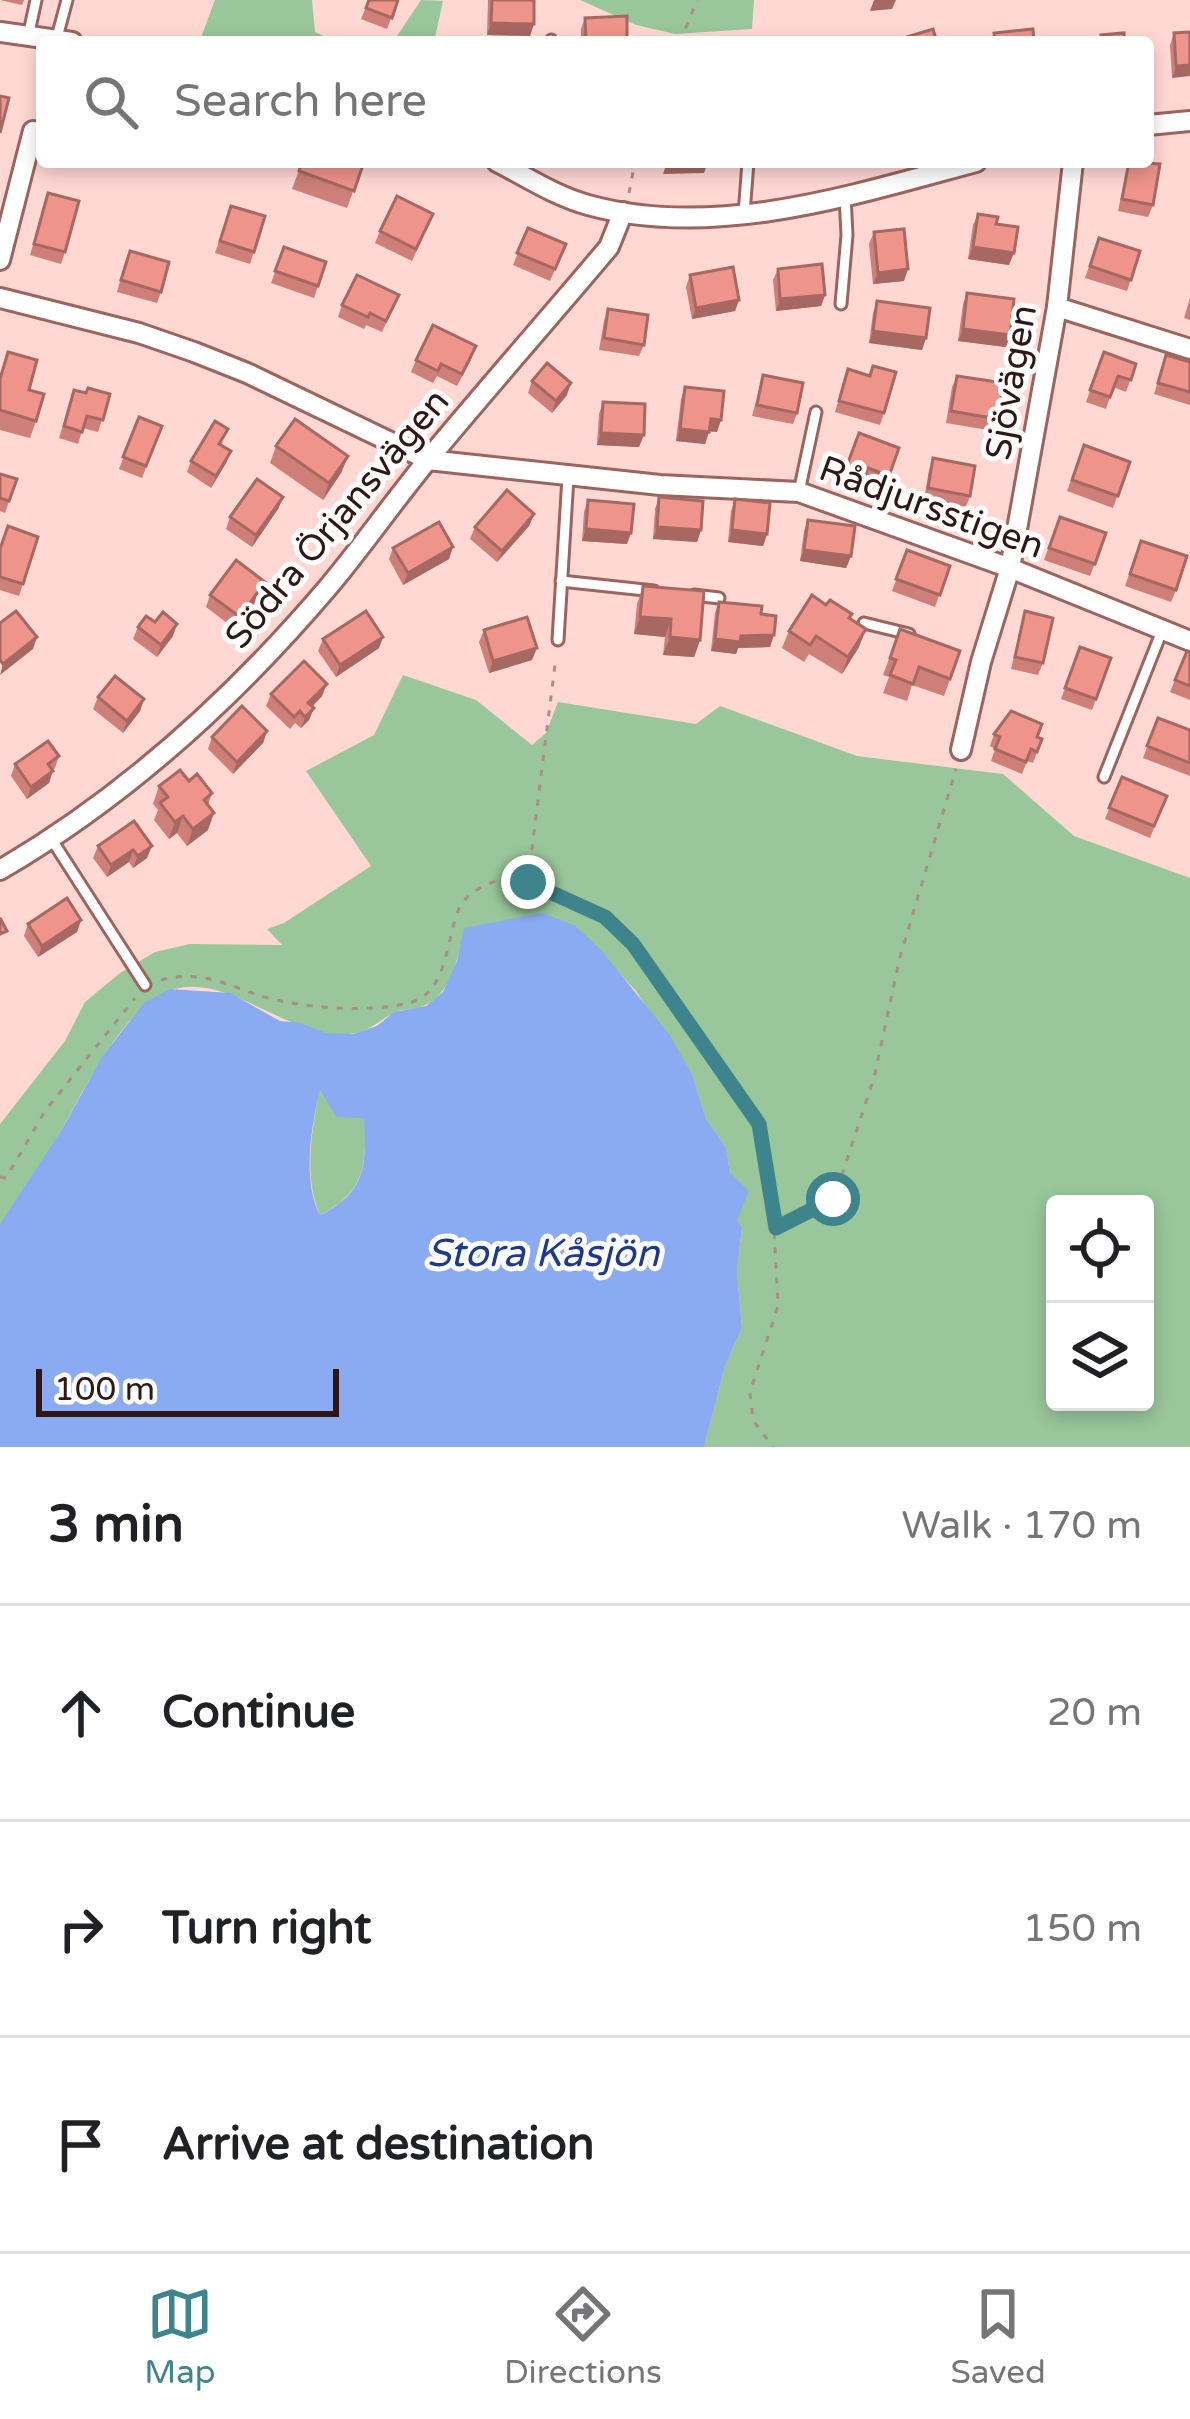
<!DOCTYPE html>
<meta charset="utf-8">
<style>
body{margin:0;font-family:"Varela Round",sans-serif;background:#f2f2f2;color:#202124}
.controls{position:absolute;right:36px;bottom:36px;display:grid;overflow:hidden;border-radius:12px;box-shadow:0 6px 18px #0003}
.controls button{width:108px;height:108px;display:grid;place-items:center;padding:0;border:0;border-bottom:3px solid #e0e0e0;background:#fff;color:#202124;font:60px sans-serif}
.scale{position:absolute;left:36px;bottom:30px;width:303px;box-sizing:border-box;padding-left:12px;border:6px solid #2e1715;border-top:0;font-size:33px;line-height:42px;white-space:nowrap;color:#2e1715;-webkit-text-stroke:9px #fff;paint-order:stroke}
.stop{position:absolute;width:36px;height:36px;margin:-27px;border:9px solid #3d848c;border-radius:50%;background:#fff}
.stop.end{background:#3d848c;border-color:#fff;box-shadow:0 3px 12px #0008}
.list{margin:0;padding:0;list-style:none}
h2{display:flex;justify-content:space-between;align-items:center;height:156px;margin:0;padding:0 48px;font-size:51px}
h2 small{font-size:39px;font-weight:400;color:#757577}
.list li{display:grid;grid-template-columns:78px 1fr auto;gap:36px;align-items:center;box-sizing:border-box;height:216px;padding:0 48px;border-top:3px solid #e0e0e0}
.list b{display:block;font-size:45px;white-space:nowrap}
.list em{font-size:39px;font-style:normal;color:#757577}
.icon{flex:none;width:66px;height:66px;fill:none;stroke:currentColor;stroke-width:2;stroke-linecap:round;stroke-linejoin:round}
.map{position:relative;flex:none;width:1190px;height:1447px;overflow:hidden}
.search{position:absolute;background:#fff;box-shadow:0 6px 18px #0003;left:36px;right:36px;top:36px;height:132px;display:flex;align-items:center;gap:30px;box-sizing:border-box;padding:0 42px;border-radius:12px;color:#757577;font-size:45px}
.sheet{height:804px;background:#fff}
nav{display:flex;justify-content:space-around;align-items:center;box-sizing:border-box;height:168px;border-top:3px solid #e0e0e0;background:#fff;font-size:33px;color:#757577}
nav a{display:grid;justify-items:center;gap:6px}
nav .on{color:#3d848c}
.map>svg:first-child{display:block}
.green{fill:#99c69a;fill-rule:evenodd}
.water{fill:#8aaaf2;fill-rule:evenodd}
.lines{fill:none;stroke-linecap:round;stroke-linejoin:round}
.service-casing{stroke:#9c645f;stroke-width:15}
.minor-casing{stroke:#9c645f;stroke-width:24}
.path{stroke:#ac8c89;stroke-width:3;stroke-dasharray:6 9;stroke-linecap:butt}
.service{stroke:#fff;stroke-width:9}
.minor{stroke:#fff;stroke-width:18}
.wall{fill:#cd7f78}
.shaded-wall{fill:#a76861}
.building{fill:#ee948b;stroke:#a76861;stroke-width:3}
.route{stroke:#3d848c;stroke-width:15}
.labels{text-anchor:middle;stroke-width:10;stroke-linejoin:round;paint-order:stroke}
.street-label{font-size:36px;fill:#2e1715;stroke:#fff}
.water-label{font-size:39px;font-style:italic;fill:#1d398b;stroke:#fff}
</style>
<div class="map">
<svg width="1190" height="1447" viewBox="0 0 1190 1447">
<rect width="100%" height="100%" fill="#ffd8d4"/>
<g class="green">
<path d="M215,0h97l3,32 22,10 -137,-2z"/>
<path d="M421,0l22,1 -9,41h-41z"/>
<path d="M580,0h174l-2,29 -77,5 -39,-9z"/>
<path d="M403,675l73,25 56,45 14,-12 12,-31 138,22 24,-18 137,50 146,18 71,62 116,42v569h-486l21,-81 17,-38 -5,-57 5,-44 -5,-7 -11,-73 -20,-28 -13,-43 -57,-85 -60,-65 -111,2c-7,27 -13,67 -42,78 -8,4 -18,2 -27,6 -14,6 -23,17 -40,21 -65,13 -131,-69 -192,-40 -42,19 -81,98 -103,138 -18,32 -39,63 -61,93v-100l65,-83 20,-39 35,-29 35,-21 35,-8 92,1 -15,-16 17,-6 87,-57 -65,-95 68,-36zM1055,1204h90v198h-90z"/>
<path d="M320,1088l45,29c1,47 1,75 -45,98 -17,-37 -8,-87 0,-127z"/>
</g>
<path class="water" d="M542,913l34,13 25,24 68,84 24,42 13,43 20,28 4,26 19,18 -12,29 5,7 -5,44 5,57 -17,38 -21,81h-704v-223l61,-93 41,-74 42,-54 26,-14 60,4 50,28 21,2 25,10 27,1 24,-8 17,-14 32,-6 17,-14 14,-31 7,-33zM320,1090l17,27 27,1c3,46 2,75 -44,97 -18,-34 -9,-88 0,-125z"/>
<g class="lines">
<g class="service-casing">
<g id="service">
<path d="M28,37l8,-37"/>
<path d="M56,41l11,-41"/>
<path d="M550,42l1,-2"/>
<path d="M744,214l4,-52"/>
<path d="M841,304l6,-69 -2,-39"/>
<path d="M799,492l17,-80"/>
<path d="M561,581l93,10"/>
<path d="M694,595l25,3"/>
<path d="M864,623l45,11"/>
<path d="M558,640l10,-163"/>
<path d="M1104,777l58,-146"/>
<path d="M52,840l93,145"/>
</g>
</g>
<g class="minor-casing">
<g id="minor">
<path d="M0,32l72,10"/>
<path d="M1148,125l42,-4"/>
<path d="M497,162c30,15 58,34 91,43 127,35 265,-10 388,-43"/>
<path d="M0,260l33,-129"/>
<path d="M0,298l139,35 55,19 53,21 181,87 232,25 139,7 211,76 180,73"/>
<path d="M1057,307l133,42"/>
<path d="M961,750l20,-88 29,-94 47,-261 16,-145"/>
<path d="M0,870c125,-73 236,-174 330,-285 35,-42 66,-87 101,-129 59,-71 119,-139 178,-209l14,-35"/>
</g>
</g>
<g class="path">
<path d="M680,42l17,-42"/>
<path d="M38,112l4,-14"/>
<path d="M629,193l6,-31"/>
<path d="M528,880l28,-223"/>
<path d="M161,980c38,-10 62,3 97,15 40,13 113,19 154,7 37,-11 34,-68 48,-95 9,-19 36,-26 54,-32l91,42 28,27 126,180 13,65 6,117 -28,86 3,28 20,27"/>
<path d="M0,1177l6,1 39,-67 90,-113"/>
<path d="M776,1228l58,-29 40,-121 26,-121 56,-188"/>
</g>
<use href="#service" class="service"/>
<use href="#minor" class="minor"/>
</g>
<g class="wall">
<path d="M0,0h24l-2,5z"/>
<path d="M369,0h29l-11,29 -26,-10z"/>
<path d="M488,0h46l-4,36 -43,-1z"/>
<path d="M585,18l42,24h-46v-13z"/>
<path d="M1190,32l-18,46 -2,-33 4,-12z"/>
<path d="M302,162h62l-17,46 -55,-19z"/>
<path d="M1128,162l25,43 -5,12 -30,-6z"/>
<path d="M48,193l17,59 -4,12 -31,-9z"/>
<path d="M231,206l34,10 -15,48 -35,-11z"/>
<path d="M433,214l-21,47 -37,-18 5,-12z"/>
<path d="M978,214l18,10 13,41 -41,-6 5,-34z"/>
<path d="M528,228l38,16 -16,37 -37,-16z"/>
<path d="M874,232l30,49 -31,3 -4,-40z"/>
<path d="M1099,238l41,13 -13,40 -42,-13z"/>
<path d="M284,247l42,15 -12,36 -43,-15z"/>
<path d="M125,263l36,29 -4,11 -40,-11z"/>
<path d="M778,269l47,26 -4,11 -45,5 -3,-31z"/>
<path d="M690,275l49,25 -4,11 -43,8 -6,-32z"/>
<path d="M967,293l43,42 -4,12 -48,-6 5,-37z"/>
<path d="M399,295l-17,37 -16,-7 -2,4 -26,-12 4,-12z"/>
<path d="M1190,298v22l-6,-2z"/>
<path d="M877,301l49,37 -4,12 -53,-7 4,-30z"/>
<path d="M608,309l36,36 -5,11 -40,-6 5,-29z"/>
<path d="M8,352l21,38 7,31 -6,17 -30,-8v-56z"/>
<path d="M1104,352l32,12 -10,28 -13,-5 -7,22 -20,-7z"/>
<path d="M1166,355l24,7v43l-36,-11z"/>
<path d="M472,358l-15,28 -20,-10 -4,7 -22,-11 5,-12z"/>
<path d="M848,369l36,44 -4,12 -45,-13z"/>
<path d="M763,375l34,38 -4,11 -41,-8z"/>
<path d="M957,376l41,43 -4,12 -48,-8 6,-36z"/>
<path d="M532,381l35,14 -15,18 -24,-20z"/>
<path d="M685,387l32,45 -8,-1 -4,13 -29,-3 5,-42z"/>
<path d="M74,390l12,3 24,1 -12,38 -15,-4 -5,16 -19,-6z"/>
<path d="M603,402l36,45 -42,-2 2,-31z"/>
<path d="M139,417l23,9 -20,52 -23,-9z"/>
<path d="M859,433l40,15 -14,40 -22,-8 -2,7 -19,-7z"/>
<path d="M224,441l-3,4 10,6 -5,12 -15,25 -24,-16 4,-11z"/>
<path d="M1084,445l46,17 -17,46 -46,-17z"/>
<path d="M276,446l72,10 -7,17 -18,27 -53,-37z"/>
<path d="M933,458l37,38 -4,11 -42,-7 5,-30z"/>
<path d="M0,474l17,5 -12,34 -5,-2z"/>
<path d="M283,497l-5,12 -26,38 -26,-18 4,-12z"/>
<path d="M659,497l42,33 -4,12 -44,-3 2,-30z"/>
<path d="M735,499l32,35 -4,12 -35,-4 3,-31z"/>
<path d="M588,500l39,44 -45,-3 2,-29z"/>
<path d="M534,514l-5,12 -32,36 -27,-23 5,-12z"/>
<path d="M1060,517l46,16 -16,43 -46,-16z"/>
<path d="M808,520l43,36 -5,12 -46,-7 4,-30z"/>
<path d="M38,537l-19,59 -19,-6v-42z"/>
<path d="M1141,541l35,49 -5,12 -46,-16z"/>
<path d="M393,548l56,11 -46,26 -14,-26z"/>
<path d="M907,550l43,16 -15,41 -43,-16z"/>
<path d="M265,582l-4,12 -26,35 -29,-22 4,-12z"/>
<path d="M643,586l57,54 -6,17 -31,-2 2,-18 -31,-3 3,-30z"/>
<path d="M719,602l51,45 -32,1 -2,6 -25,-3 4,-38z"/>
<path d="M1025,611l18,52 -5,12 -27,-6z"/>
<path d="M850,619l9,28 -17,27 -33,-20 -5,8 -22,-14 7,-17z"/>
<path d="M138,627l35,9 -16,21 -24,-18z"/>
<path d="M900,629l60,22 -16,45 -32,-11 -5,16 -24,-8 6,-16 -6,-2z"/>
<path d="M484,630l48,30 -43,13 -10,-31z"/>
<path d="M383,637l-4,11 -43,29 -18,-26 5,-12z"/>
<path d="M1080,647l31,11 -19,52 -31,-11z"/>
<path d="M1187,651l3,1v48l-20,-8z"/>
<path d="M271,694l51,2 -10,11 2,1 -5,12 -8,8 -6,-5 -5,6 -24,-23z"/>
<path d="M98,697l46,2 -4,12 -17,22 -30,-24z"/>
<path d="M1158,718l32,12v46l-47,-18z"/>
<path d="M267,731l-4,12 -30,31 -25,-25 4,-12z"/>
<path d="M994,734l43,3 5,2 -9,24 -6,-2 -5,13 -31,-13 4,-12 -5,-3z"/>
<path d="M59,756l-4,12 -3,2 -3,13 -22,16 -16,-23 4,-12z"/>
<path d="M1122,777l45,19 -17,42 -45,-19z"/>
<path d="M189,781l23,12 -4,12v25l-21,16 -10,-13 -8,6 -15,-19 4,-10 -5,-6 6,-18z"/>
<path d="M134,821l13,37 -14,10 -4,-6 -22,15 -14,-19 5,-12z"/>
<path d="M81,920l-4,12 -39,25 -14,-21 4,-12z"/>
</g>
<g class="shaded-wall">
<path d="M874,0h22l-4,9 -22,2z"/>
<path d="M491,23l43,1 -4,12 -43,-1z"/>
<path d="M1190,65v11l-18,2 4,-12z"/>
<path d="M667,162h41l-4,11 -41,1z"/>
<path d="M803,162h28l-31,6z"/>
<path d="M973,247l41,6 -5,12 -41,-6z"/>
<path d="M908,269l-4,12 -31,3 5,-11z"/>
<path d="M825,295l-4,11 -45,5 4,-12z"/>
<path d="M739,300l-4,11 -43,8 4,-11z"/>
<path d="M963,329l47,6 -4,12 -48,-6z"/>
<path d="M873,331l53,7 -4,12 -53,-7z"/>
<path d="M571,383l-4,12 -15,18 4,-12z"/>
<path d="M711,419l10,1 -4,12 -11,-1z"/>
<path d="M680,429l29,3 -4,12 -29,-3z"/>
<path d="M601,433l43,2 -5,12 -42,-2z"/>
<path d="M231,451l-5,12 -15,25 5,-12z"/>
<path d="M348,456l-7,17 -18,27 6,-17z"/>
<path d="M283,497l-5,12 -26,38 4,-12z"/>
<path d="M534,514l-5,12 -32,36 5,-11z"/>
<path d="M657,527l44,3 -4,12 -44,-3z"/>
<path d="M586,529l45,4 -4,11 -45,-3z"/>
<path d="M732,530l35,4 -4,12 -35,-4z"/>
<path d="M453,547l-4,12 -46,26 5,-12z"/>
<path d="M804,550l47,6 -5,12 -46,-7z"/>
<path d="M265,582l-4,12 -26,35 5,-12z"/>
<path d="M640,617l31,2 -6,18 -31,-3z"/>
<path d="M177,624l-4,12 -16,21 4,-12z"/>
<path d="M866,629l-7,18 -17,27 6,-17z"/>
<path d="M774,635l-4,12 -32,1 -2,6 -25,-3 4,-12z"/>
<path d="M37,637l-4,12 -33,26 3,-11z"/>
<path d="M383,637l-4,11 -43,29 4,-12z"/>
<path d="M670,637l30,3 -6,17 -31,-2z"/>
<path d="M537,648l-5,12 -43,13 4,-12z"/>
<path d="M327,684l-5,12 -18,19 4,-12z"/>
<path d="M144,699l-4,12 -17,22 4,-12z"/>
<path d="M314,708l-5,12 -8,8 4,-11z"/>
<path d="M267,731l-4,12 -30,31 4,-12z"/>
<path d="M53,771l-4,12 -22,16 4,-12z"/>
<path d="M214,813l-6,17 -21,16 6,-17z"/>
<path d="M183,816l-6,17 -8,6 6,-17z"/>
<path d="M152,846l-5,12 -14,10 5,-12z"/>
<path d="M133,850l-4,12 -22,15 4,-12z"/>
<path d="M81,920l-4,12 -39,25 4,-11z"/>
</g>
<g class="building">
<path d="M369,0h29l-6,18 -26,-10z"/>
<path d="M492,0h42v24l-43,-1z"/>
<path d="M627,16v26h-41l-1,-24z"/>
<path d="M933,29l4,13h-44v-1z"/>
<path d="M1033,29l1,13h-39l-1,-9z"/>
<path d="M1190,32v33l-14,1 -2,-33z"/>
<path d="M1124,33v9h-23v-7z"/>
<path d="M0,96l9,2 -9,35z"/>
<path d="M302,162h62l-10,29 -55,-20z"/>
<path d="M1129,162l31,2 -7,41 -31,-6z"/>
<path d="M48,193l31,8 -14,51 -31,-8z"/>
<path d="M397,196l36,18 -17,35 -36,-18z"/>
<path d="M231,206l34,10 -11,36 -34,-11z"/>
<path d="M978,214l20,3 -2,7 22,3 -4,26 -41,-6z"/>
<path d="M528,228l38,16 -11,25 -38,-16z"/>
<path d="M904,229l4,40 -30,4 -4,-41z"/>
<path d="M1099,238l41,13 -9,29 -41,-14z"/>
<path d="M284,247l42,15 -8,24 -43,-15z"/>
<path d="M130,251l39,11 -8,30 -40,-12z"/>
<path d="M822,264l3,31 -45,4 -2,-30z"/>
<path d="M733,267l6,33 -43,8 -6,-33z"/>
<path d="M357,275l42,20 -13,26 -16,-8 -2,4 -26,-12z"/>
<path d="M967,293l47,6 -4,36 -47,-6z"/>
<path d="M877,301l53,7 -4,30 -53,-7z"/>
<path d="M608,309l40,6 -4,30 -40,-7z"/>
<path d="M433,325l43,21 -14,28 -21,-10 -3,7 -22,-11z"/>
<path d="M8,352l29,8 -8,30 15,4 -8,27 -36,-11v-31z"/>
<path d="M1104,352l32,12 -5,16 -13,-4 -8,21 -20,-7z"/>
<path d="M1166,355l24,7v30l-32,-9z"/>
<path d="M547,363l24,20 -15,18 -24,-20z"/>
<path d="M873,366l23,6 -12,41 -45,-12 9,-32 22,7z"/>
<path d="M763,375l40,8 -6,30 -40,-8z"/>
<path d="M957,376l47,7 -6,36 -47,-8z"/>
<path d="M685,387l39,4 -3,29 -10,-1 -2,13 -29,-3z"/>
<path d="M88,388l22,6 -7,26 -16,-4 -5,16 -18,-6 10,-36 12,3z"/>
<path d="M603,402l42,2 -1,31 -43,-2z"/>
<path d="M139,417l23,9 -16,40 -23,-9z"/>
<path d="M295,419l53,37 -19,27 -53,-37z"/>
<path d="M215,421l13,8 -9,15 12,7 -15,25 -25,-15z"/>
<path d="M859,433l40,15 -10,28 -21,-8 -3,7 -19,-7z"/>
<path d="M1084,445l46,17 -12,34 -46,-16z"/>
<path d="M933,458l42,8 -5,30 -42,-8z"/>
<path d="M0,474l17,5 -8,22 -9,-3z"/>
<path d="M257,479l26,18 -27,38 -26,-18z"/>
<path d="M507,490l27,24 -32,37 -27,-24z"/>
<path d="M659,497l44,4 -2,29 -44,-3z"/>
<path d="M735,499l35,4 -3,31 -35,-4z"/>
<path d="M588,500l46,4 -3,29 -45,-4z"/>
<path d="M1060,517l46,16 -11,31 -46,-16z"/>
<path d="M808,520l47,6 -4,30 -47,-6z"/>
<path d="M439,522l14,25 -45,26 -15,-25z"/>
<path d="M8,526l30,11 -15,47 -23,-7v-28z"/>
<path d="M1141,541l46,15 -11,34 -46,-16z"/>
<path d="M907,550l43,16 -10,29 -44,-16z"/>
<path d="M236,560l29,22 -25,35 -30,-22z"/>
<path d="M643,586l61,5 -4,49 -30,-3 1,-18 -31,-2z"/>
<path d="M812,595l14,10 4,-5 22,14 -3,4 17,11 -18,28 -32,-21 -6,9 -21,-14z"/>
<path d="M719,602l43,4 -1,8 15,2 -2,19 -33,1 -1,6 -25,-3z"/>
<path d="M16,611l21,26 -34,27 -3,-4v-37z"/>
<path d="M366,611l17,26 -43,28 -17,-26z"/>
<path d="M1025,611l28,7 -10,45 -28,-6z"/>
<path d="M163,612l14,12 -16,21 -23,-18 8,-11 9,6z"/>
<path d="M527,617l10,31 -44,13 -9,-31z"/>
<path d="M900,629l60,22 -10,28 -31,-12 -6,17 -23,-9 6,-15 -6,-2z"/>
<path d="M1080,647l31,11 -15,41 -31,-11z"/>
<path d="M1187,651l3,1v34l-15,-6z"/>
<path d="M304,661l23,23 -19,19 6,5 -9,9 -5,-6 -6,6 -23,-23z"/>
<path d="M115,676l29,23 -17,22 -29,-24z"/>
<path d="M242,706l25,25 -30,31 -25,-25z"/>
<path d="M1011,711l31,13 -5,13 5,2 -5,13 -6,-3 -5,13 -31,-13 5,-12 -6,-3z"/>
<path d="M1158,718l32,12v33l-43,-17z"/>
<path d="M48,741l11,15 -11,8 5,7 -22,16 -16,-23z"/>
<path d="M180,770l9,11 8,-7 15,19 -8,7 10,13 -21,16 -10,-13 -8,6 -15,-19 8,-6 -9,-11z"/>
<path d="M1122,777l45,19 -13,30 -45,-18z"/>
<path d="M134,821l18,25 -14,10 -5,-6 -22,15 -13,-19z"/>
<path d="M67,898l14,22 -39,26 -14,-22z"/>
<path d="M0,918l7,13 -7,3z"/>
</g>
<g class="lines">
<path class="route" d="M528,882l77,35 28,27 126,180 17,104 57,-29"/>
</g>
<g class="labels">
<g class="street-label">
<text transform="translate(1010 382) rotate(-80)" y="13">Sjövägen</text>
<text transform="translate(932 506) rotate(20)" y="13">Rådjursstigen</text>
<text transform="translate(336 518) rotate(-50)" y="13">Södra Örjansvägen</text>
</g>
<g class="water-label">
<text x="543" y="1266">Stora Kåsjön</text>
</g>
</g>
</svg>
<div class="controls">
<button><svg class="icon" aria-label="locate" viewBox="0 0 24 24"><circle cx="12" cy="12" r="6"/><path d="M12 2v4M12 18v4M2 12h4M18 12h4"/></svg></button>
<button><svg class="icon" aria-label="layers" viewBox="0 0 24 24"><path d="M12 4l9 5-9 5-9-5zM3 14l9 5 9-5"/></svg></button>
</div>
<div class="scale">100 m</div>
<div class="stop" style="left:833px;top:1199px"></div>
<div class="stop end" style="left:528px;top:882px"></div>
<div class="search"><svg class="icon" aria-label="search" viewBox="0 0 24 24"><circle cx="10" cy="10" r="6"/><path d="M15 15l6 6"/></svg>Search here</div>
</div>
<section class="sheet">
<h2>3 min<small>Walk · 170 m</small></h2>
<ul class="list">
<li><svg class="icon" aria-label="ahead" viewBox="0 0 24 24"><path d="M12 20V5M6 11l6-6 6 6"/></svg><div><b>Continue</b></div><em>20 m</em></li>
<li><svg class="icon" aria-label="right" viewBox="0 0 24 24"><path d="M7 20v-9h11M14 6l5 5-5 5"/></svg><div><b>Turn right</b></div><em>150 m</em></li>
<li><svg class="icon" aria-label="arrive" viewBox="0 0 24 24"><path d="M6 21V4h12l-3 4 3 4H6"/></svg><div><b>Arrive at destination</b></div></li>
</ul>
</section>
<nav>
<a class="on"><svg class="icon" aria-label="map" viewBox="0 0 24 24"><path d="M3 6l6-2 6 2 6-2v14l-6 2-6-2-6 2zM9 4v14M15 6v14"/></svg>Map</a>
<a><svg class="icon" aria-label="directions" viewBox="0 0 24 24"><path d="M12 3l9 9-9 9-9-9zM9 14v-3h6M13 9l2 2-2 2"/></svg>Directions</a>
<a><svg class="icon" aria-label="saved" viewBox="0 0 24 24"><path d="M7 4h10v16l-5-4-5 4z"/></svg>Saved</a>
</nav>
